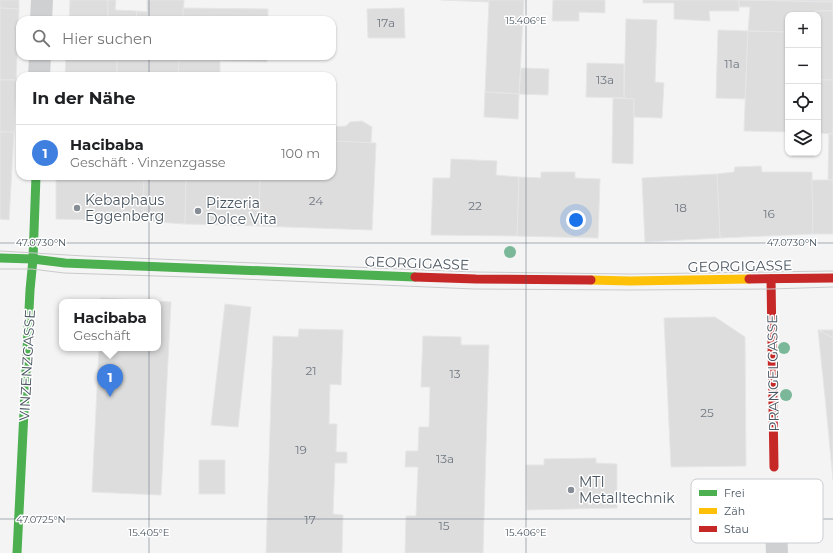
<!DOCTYPE html>
<html lang="de">
<meta charset="utf-8">
<style>
body{margin:0;font-family:Montserrat,sans-serif;background:#f6f6f6;color:#202124}
.controls{position:absolute;right:12px;top:12px;display:grid;overflow:hidden;border-radius:8px;box-shadow:0 1px 3px #0004}
.controls button{width:36px;height:36px;display:grid;place-items:center;padding:0;border:0;border-bottom:1px solid #e0e0e0;background:#fff;color:#202124;font:20px sans-serif}
.you{position:absolute;left:576px;top:220px;width:14px;height:14px;margin:-10px;border:3px solid #fff;border-radius:50%;background:#1a73e8;box-shadow:0 0 0 6px #1a73e833}
.badge{display:grid;place-items:center;width:26px;height:26px;border-radius:50%;background:#868d94;color:#fff;font-size:13px;font-weight:700}
.pin{position:absolute;translate:-50% -33px;filter:drop-shadow(0 1px 2px #0008)}
.pin::after{content:'';position:absolute;top:21px;width:14px;height:12px;background:inherit;clip-path:polygon(0 0,100% 0,50% 100%)}
.popup{position:absolute;left:59px;top:299px;width:102px;height:52px;box-sizing:border-box;display:grid;place-content:center;border-radius:8px;background:#fff;filter:drop-shadow(0 1px 3px #0005);font-size:13px;white-space:nowrap;color:#757577}
.popup b{font-size:15px;color:#202124}
.popup::after{content:'';position:absolute;left:50%;top:100%;margin-left:-8px;border:8px solid transparent;border-top-color:#fff}
.list{margin:0;padding:0;list-style:none}
h2{display:flex;justify-content:space-between;align-items:center;height:52px;margin:0;padding:0 16px;font-size:17px}
h2 small{font-size:13px;font-weight:400;color:#757577}
.list li{display:grid;grid-template-columns:26px 1fr auto;gap:12px;align-items:center;box-sizing:border-box;height:56px;padding:0 16px;border-top:1px solid #e0e0e0}
.list b{display:block;font-size:15px;white-space:nowrap}
.list p{margin:0;font-size:13px;white-space:nowrap;color:#757577}
.list em{font-size:13px;font-style:normal;color:#757577}
.icon{flex:none;width:22px;height:22px;fill:none;stroke:currentColor;stroke-width:2;stroke-linecap:round;stroke-linejoin:round}
.map{position:relative;flex:none;width:833px;height:553px;overflow:hidden}
.search{position:absolute;background:#fff;box-shadow:0 1px 3px #0004;left:16px;top:16px;width:320px;height:44px;display:flex;align-items:center;gap:10px;box-sizing:border-box;padding:0 14px;border-radius:12px;color:#757577;font-size:15px}
.panel{position:absolute;background:#fff;box-shadow:0 1px 3px #0004;left:16px;top:72px;width:320px;height:108px;border-radius:12px}
.map>svg:first-child{display:block}
.building{fill:#ddddde;stroke:#e5e6e7}
.lines{fill:none;stroke-linecap:round;stroke-linejoin:round}
.street{stroke:#ced0d2;stroke-width:22}
.fast{stroke:#4caf50;stroke-width:9}
.slow{stroke:#ffc107;stroke-width:9}
.jam{stroke:#c62828;stroke-width:9}
.tram{stroke:#c9cacc;stroke-width:1}
.tree{fill:#7ab899}
.ticks{fill:none;stroke:#4a5661;stroke-width:1;stroke-opacity:0.45}
.poi-dot{fill:#868d94;stroke:#fff;stroke-width:1.5}
.labels{text-anchor:middle;stroke-width:3;stroke-linejoin:round;paint-order:stroke}
.number-label{font-size:12px;fill:#707881}
.poi-label{font-size:14px;fill:#4a5661;stroke:#fff;text-anchor:start}
.street-label{font-size:14px;fill:#4a5661;stroke:#fff}
.key{fill:#fff;stroke:#c9ccd0;stroke-width:1}
.key-label{font-size:11px;fill:#4a5661}
.ticks-label{font-size:10px;text-anchor:middle;fill:#4a5661;stroke:#fff;stroke-width:3;stroke-linejoin:round;paint-order:stroke}
</style>
<div class="map">
<svg width="833" height="553" viewBox="0 0 833 553">
<rect width="100%" height="100%" fill="#f4f4f4"/>
<g class="building">
<path d="M0,0h19v9l-19,-1z"/>
<path d="M70,0h38v20h-39z"/>
<path d="M108,0h8l-1,10 22,1 -1,9h-28z"/>
<path d="M147,0h37l-1,20h-47l1,-9 10,1z"/>
<path d="M441,0h48v2z"/>
<path d="M489,0h35l-5,94 -34,-2z"/>
<path d="M553,0h52v13l-26,-1v9h-27z"/>
<path d="M643,0h96v11h-30l1,10 -36,-2v-16h-31z"/>
<path d="M739,0h94v2z"/>
<path d="M739,0l94,2v9h-18v4h-27v48h-3l2,-31 -39,-1 2,-24h-11z"/>
<path d="M0,8l19,1 -3,71h-16z"/>
<path d="M183,8l85,1v11h-85z"/>
<path d="M404,8l1,30h-37l-1,-29z"/>
<path d="M815,11h18v69h-15v-65h-3z"/>
<path d="M626,19l31,1 -2,62 9,1 -2,35 -28,-1v-18l-10,-1z"/>
<path d="M718,30l30,1 -3,68 -29,-1z"/>
<path d="M748,31l39,1 -2,31h3v69l-44,-1z"/>
<path d="M66,56h51v20h-52z"/>
<path d="M117,56l62,2 -1,18h-61z"/>
<path d="M154,56h25v2l-25,-1z"/>
<path d="M179,56h88v6l-47,-1v15h-42z"/>
<path d="M587,63l37,1v34l-38,-1z"/>
<path d="M521,68l28,1 -1,26 -29,-1z"/>
<path d="M0,80h16l-2,52h-14z"/>
<path d="M818,80h15v54l-15,-1z"/>
<path d="M485,92l34,2 -1,25 -34,-2z"/>
<path d="M613,98l21,1 -1,65 -21,-1z"/>
<path d="M362,121l10,6 -1,16 -39,-2v-14l14,-1 4,-4z"/>
<path d="M0,132h14l-5,88 -9,-1z"/>
<path d="M829,133l4,1v46h-5z"/>
<path d="M332,141l44,2 -4,87 -113,-4 1,-50h72z"/>
<path d="M451,159l46,2 -1,14 23,2 -2,59 -86,-1 2,-57h17z"/>
<path d="M761,166l1,6h50l1,62 -93,4 -3,-64 17,-2 1,-5z"/>
<path d="M541,172h34v6l25,1 -2,59 -81,-2 2,-59 22,1z"/>
<path d="M717,174l3,64 -75,4 -3,-64z"/>
<path d="M56,176h88l-1,45 -87,-2z"/>
<path d="M144,176h34l1,1h7l-1,47 -42,-3z"/>
<path d="M186,176h74l-1,50 -74,-2z"/>
<path d="M812,180h21v54h-20z"/>
<path d="M101,298l70,4 -10,193 -69,-3 7,-144h59v-46h-57z"/>
<path d="M225,304l26,3 -13,120 -27,-2z"/>
<path d="M715,317l30,20 1,129 -75,1 -7,-149z"/>
<path d="M299,329l44,1 -2,55 -11,-1 -1,40h8l-1,28h11v11h-12l-2,51 10,1 -1,38h-76l7,-217 25,1z"/>
<path d="M818,330h15v8z"/>
<path d="M818,330l15,8v142l-8,-83z"/>
<path d="M423,336l38,1v8h28l-6,208h-78l1,-37h10l2,-49h-13l1,-16h12l1,-24h10l1,-40h-9z"/>
<path d="M596,458v5l21,1v44l-90,2 -1,-45h18v-6z"/>
<rect x="199" y="460" width="26" height="34"/>
</g>
<g class="lines">
<g class="street">
<path d="M41,20l1,-20"/>
<path d="M39,76l1,-20"/>
<path d="M775,505l2,48"/>
</g>
<g class="fast">
<path d="M0,258l33,1 32,4 350,14"/>
<path d="M17,553l13,-263 3,-31 3,-83"/>
</g>
<path class="slow" d="M591,280l39,1 119,-2"/>
<g class="jam">
<path d="M415,277l61,2 115,1"/>
<path d="M749,279l84,-1"/>
<path d="M771,279l3,188"/>
</g>
<g class="tram">
<path d="M0,251l84,5 391,16 156,2 202,-3"/>
<path d="M0,269h32l32,4 155,5 255,11 156,1 141,-1 62,-2"/>
</g>
</g>
<g class="tree">
<circle cx="510" cy="252" r="6"/>
<circle cx="784" cy="348" r="6"/>
<circle cx="786" cy="395" r="6"/>
<circle cx="788" cy="485" r="6"/>
<circle cx="757" cy="487" r="6"/>
</g>
<path class="ticks" d="M149,0v20M526,0v553M149,56v20M149,176v377M0,243h833M0,519h833"/>
<g class="poi-dot">
<circle cx="77" cy="208" r="4"/>
<circle cx="198" cy="211" r="4"/>
<circle cx="571" cy="490" r="4"/>
</g>
<g class="labels">
<g class="number-label">
<text x="386" y="27">17a</text>
<text x="732" y="68">11a</text>
<text x="605" y="84">13a</text>
<text x="316" y="205">24</text>
<text x="475" y="210">22</text>
<text x="681" y="212">18</text>
<text x="769" y="218">16</text>
<text x="311" y="375">21</text>
<text x="455" y="378">13</text>
<text x="707" y="417">25</text>
<text x="301" y="454">19</text>
<text x="445" y="463">13a</text>
<text x="310" y="524">17</text>
<text x="444" y="530">15</text>
</g>
<g class="poi-label">
<text x="85" y="205">Kebaphaus<tspan x="85" dy="16">Eggenberg</tspan></text>
<text x="206" y="208">Pizzeria<tspan x="206" dy="16">Dolce Vita</tspan></text>
<text x="579" y="487">MTI<tspan x="579" dy="16">Metalltechnik</tspan></text>
</g>
<g class="street-label">
<text transform="translate(417 263) rotate(2)" y="5">GEORGIGASSE</text>
<text transform="translate(740 266) rotate(-1)" y="5">GEORGIGASSE</text>
<text transform="translate(27 365) rotate(-87)" y="5">VINZENZGASSE</text>
<text transform="translate(773 373) rotate(-91)" y="5">PRANGELGASSE</text>
</g>
</g>
<rect x="691" y="479" width="132" height="64" rx="6" class="key"/>
<rect x="699" y="490" width="18" height="6" fill="#4caf50"/>
<rect x="699" y="508" width="18" height="6" fill="#ffc107"/>
<rect x="699" y="526" width="18" height="6" fill="#c62828"/>
<g class="key-label">
<text x="724" y="497">Frei</text>
<text x="724" y="515">Zäh</text>
<text x="724" y="533">Stau</text>
</g>
<g class="ticks-label">
<text x="526" y="24">15.406°E</text>
<text x="41" y="246">47.0730°N</text>
<text x="792" y="246">47.0730°N</text>
<text x="41" y="523">47.0725°N</text>
<text x="149" y="536">15.405°E</text>
<text x="526" y="536">15.406°E</text>
</g>
</svg>
<div class="controls">
<button>+</button>
<button>−</button>
<button><svg class="icon" aria-label="locate" viewBox="0 0 24 24"><circle cx="12" cy="12" r="6"/><path d="M12 2v4M12 18v4M2 12h4M18 12h4"/></svg></button>
<button><svg class="icon" aria-label="layers" viewBox="0 0 24 24"><path d="M12 4l9 5-9 5-9-5zM3 14l9 5 9-5"/></svg></button>
</div>
<div class="you"></div>
<div class="pin badge" style="left:110px;top:397px;background:#3f7fe0">1</div>
<div class="popup"><b>Hacibaba</b>Geschäft</div>
<div class="search"><svg class="icon" aria-label="search" viewBox="0 0 24 24"><circle cx="10" cy="10" r="6"/><path d="M15 15l6 6"/></svg>Hier suchen</div>
<section class="panel">
<h2>In der Nähe<small></small></h2>
<ul class="list">
<li><span class="badge" style="background:#3f7fe0">1</span><div><b>Hacibaba</b><p>Geschäft · Vinzenzgasse</p></div><em>100 m</em></li>
</ul>
</section>
</div>
